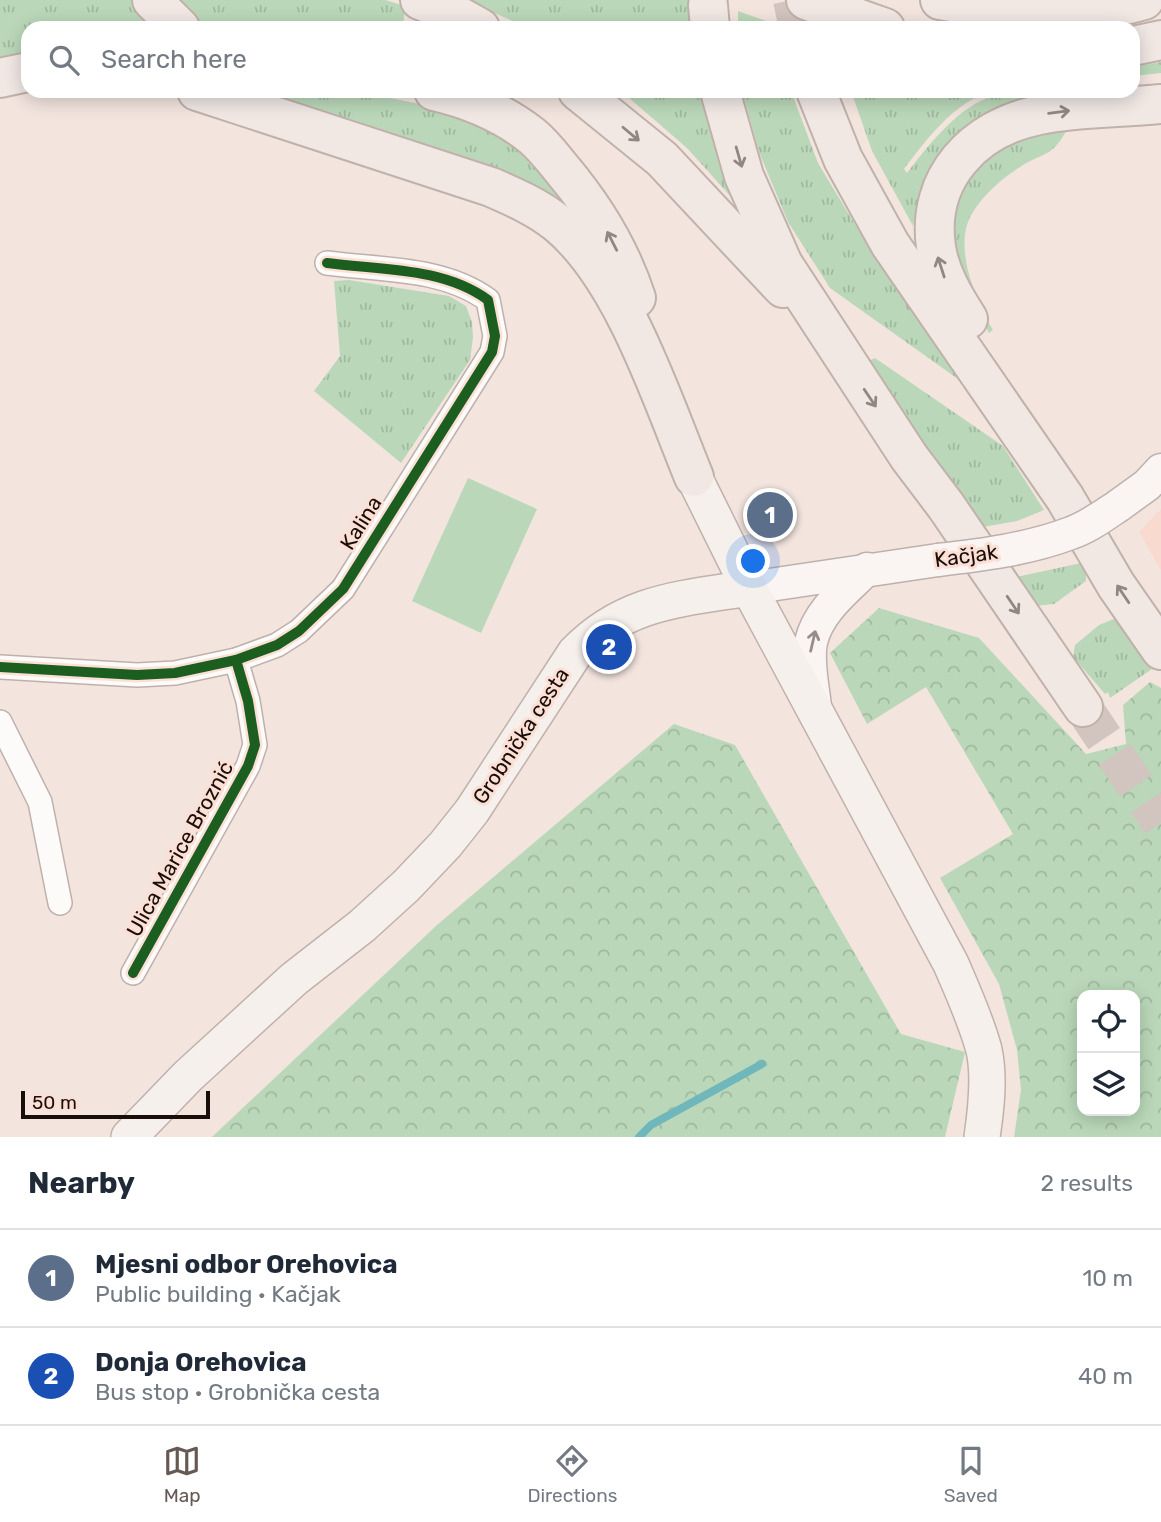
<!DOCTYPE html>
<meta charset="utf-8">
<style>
body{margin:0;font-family:Rubik,sans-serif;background:#f2f2f3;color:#1f2937}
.controls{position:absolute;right:21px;bottom:21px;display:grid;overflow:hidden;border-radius:14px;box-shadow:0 4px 18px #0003}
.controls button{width:63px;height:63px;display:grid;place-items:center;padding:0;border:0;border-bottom:2px solid #e0e1e3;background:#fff;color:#1f2937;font:35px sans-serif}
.scale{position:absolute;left:21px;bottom:18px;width:189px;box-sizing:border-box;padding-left:7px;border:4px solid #1a0e0a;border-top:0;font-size:19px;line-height:24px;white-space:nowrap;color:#1a0e0a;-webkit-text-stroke:5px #fce0d5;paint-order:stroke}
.you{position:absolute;left:754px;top:562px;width:24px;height:24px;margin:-18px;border:5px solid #fff;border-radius:50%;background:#1a73e8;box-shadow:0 0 0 10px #1a73e833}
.badge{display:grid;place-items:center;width:46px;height:46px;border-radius:50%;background:#665954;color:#fff;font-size:23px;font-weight:700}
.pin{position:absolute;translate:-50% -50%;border:4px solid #fff;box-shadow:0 2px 7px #0006}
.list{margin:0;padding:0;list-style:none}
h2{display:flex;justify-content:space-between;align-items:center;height:91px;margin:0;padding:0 28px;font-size:30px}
h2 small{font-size:23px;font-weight:400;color:#747a83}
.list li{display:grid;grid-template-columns:46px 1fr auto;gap:21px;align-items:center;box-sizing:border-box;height:98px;padding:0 28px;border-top:2px solid #e0e1e3}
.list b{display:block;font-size:26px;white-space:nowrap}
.list p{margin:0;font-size:23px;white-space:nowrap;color:#747a83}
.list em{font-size:23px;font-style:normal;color:#747a83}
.icon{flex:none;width:38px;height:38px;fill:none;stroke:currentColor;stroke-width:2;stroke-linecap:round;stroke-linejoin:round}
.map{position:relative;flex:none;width:1161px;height:1137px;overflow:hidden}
.search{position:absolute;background:#fff;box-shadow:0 4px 18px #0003;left:21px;right:21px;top:21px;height:77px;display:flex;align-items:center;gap:18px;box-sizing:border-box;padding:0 24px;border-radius:21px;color:#747a83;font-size:26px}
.sheet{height:287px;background:#fff}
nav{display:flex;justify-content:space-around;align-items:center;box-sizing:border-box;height:98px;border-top:2px solid #e0e1e3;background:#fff;font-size:19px;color:#747a83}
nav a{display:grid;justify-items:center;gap:4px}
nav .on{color:#665954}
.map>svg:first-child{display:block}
.built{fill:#f8dace}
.grass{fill:url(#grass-tufts)}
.forest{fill:url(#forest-crowns);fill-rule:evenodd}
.pitch{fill:#bad8b9}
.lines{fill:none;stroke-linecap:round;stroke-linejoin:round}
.stream{stroke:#6fb7ba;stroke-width:8}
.highway-tunnel{stroke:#d2c4be;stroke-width:38;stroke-dasharray:38 19;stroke-linecap:butt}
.street-casing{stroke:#beb1ab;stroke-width:26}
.secondary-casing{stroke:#beb1ab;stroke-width:35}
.primary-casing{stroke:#c0b1aa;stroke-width:38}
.highway-casing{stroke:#c0b1aa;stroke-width:42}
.street{stroke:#fdfbfa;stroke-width:23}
.secondary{stroke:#faf5f3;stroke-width:32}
.primary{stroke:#f6f0ed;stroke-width:35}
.highway{stroke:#f1e8e4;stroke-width:38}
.secondary-bridge-casing{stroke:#beb1ab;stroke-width:35;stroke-linecap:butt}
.secondary-bridge{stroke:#faf5f3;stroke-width:32}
.cycleway-casing{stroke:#fce0d5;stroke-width:15}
.cycleway{stroke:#1b5e20;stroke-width:10}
.oneway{stroke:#908682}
.oneway2{stroke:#958d8a}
.labels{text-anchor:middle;stroke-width:6;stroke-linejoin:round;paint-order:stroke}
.street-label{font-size:21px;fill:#1a0e0a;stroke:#fce0d5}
</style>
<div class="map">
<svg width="1161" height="1137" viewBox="0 0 1161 1137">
<defs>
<pattern id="grass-tufts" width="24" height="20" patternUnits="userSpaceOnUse" patternTransform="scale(1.75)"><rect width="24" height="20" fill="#bad8b9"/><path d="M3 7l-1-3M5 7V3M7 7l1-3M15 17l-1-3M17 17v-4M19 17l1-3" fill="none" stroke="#9fb89e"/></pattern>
<pattern id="forest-crowns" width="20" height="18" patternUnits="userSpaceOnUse" patternTransform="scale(1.75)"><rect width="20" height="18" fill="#bad8b9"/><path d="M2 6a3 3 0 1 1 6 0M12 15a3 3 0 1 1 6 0" fill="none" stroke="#9fb89e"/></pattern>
</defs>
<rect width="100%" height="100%" fill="#f3e4de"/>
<path class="built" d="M1161,509v61l-22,-38z"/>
<g class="grass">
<path d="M0,0h132l26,28h-130v33l-28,5z"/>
<path d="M170,0h215l20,6 -2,22h-196l-26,-16z"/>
<path d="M464,0h224l1,28h-160z"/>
<path d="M738,11l37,13 1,4h-38z"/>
<path d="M778,11l46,17 -46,-1z"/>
<path d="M1161,62v11l-28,3v-9z"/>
<path d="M239,91h115l66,13 50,14 35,19 30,26 68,90z"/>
<path d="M621,91h82l38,117 -54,-60z"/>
<path d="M742,91h49l27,72 50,83 90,133 -128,-91 -42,-66 -29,-70z"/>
<path d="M851,91h141c-38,11 -65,48 -88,78l3,4c19,-25 48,-62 78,-74 36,-15 95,-8 135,-8l-193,88 -10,26 -4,21 -41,-75z"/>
<path d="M1068,127c-15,31 -23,24 -48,40 -19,12 -43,33 -52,55 -12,32 9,81 25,108l-4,3c-32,-56 -60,-128 0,-175 11,-9 23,-18 37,-22 14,-5 28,-6 42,-9z"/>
<path d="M349,280l100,16 17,10 6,16 1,15 -3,23 -69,103 -87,-72 26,-35 -6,-75z"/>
<path d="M875,358l128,88 41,64 -27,11 -40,7 -108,-167z"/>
<path d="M1086,562v19l-32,23 -19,2 -19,-29z"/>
<path d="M1116,618l36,45 -5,2 5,4 -42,29 -2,-6 -3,2 -32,-37 2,-12 24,-20z"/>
</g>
<g class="forest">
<path d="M879,608l100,30 107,116 40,-10 -3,-39 27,-23 11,6v449h-147l7,-47 -4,-40 -18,-66 -59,-106 73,-44 -87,-147 -59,37 -37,-71zM1082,995h53v116h-53z"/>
<path d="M674,724l61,21 166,289 64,18 -20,85h-733l225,-212z"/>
</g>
<path class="pitch" d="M468,478l69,31 -56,124 -69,-32z"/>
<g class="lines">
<path class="stream" d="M639,1137l12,-12 111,-61"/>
<g class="highway-tunnel">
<path d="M792,0l6,28"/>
<path d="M1083,707l78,116"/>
</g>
<g class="street-casing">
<g id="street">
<path d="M0,667l137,8 38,-2 61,-13 41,-15 22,-14 44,-42 149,-237 3,-16 -7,-36c-45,-33 -108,-30 -161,-37"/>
<path d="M0,722l40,80 20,101"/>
<path d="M133,973l115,-207 7,-21 -7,-44 -12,-41"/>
</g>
</g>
<g class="secondary-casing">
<g id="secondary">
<path d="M1118,506l29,-21 14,-15"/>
<path d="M749,588l189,-28"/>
<path d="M815,707c-2,-21 -8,-45 -4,-65 7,-31 35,-52 56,-73"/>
</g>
</g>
<g class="primary-casing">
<g id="primary">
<path d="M694,477l55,111 202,376c12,28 25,56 33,86 6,27 2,60 -2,87"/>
<path d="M129,1137l59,-61 106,-97 68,-53 44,-40 39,-41 27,-34 103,-158c50,-52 106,-54 174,-65"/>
</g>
</g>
<g class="highway-casing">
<g id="highway">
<path d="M152,0l28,28"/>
<path d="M420,0l35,14 25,14"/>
<path d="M806,0l79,28"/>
<path d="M940,0c66,12 138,20 204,0"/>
<path d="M708,5l2,23"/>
<path d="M1133,46l28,-6"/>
<path d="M0,78l28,-6"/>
<path d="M197,91l294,96c23,10 46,20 66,36 66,54 105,176 137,254"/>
<path d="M434,91c35,8 69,22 98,45 11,9 20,21 29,32 33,39 59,81 75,130"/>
<path d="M578,91l84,68 121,129"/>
<path d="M720,91l24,85 39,88 126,193 37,49 137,201"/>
<path d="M816,91l27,68 47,85 175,254 51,87 45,65"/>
<path d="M968,319c-14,-22 -28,-45 -32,-72 -10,-69 38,-119 103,-132 40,-8 82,-7 122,-11"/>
</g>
</g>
<use href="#street" class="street"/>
<use href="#secondary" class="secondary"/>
<use href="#primary" class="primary"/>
<use href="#highway" class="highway"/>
<g class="secondary-bridge-casing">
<path id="secondary-bridge" d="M938,560c44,-5 91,-11 133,-27 17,-6 32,-17 47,-27"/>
</g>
<use href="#secondary-bridge" class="secondary-bridge"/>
<g class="cycleway-casing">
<g id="cycleway">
<path d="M0,667l137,8 38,-2 61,-13 41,-15 22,-14 44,-42 149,-237 3,-16 -7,-36c-45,-33 -108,-30 -161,-37"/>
<path d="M133,973l115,-207 7,-21 -7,-44 -12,-41"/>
</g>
</g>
<use href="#cycleway" class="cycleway"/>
</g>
<defs><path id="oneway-shaft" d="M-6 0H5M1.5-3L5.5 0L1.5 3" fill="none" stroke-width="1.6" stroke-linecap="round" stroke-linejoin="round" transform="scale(1.75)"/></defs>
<g class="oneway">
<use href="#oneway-shaft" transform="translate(1059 112) rotate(-7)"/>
<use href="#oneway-shaft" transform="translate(631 134) rotate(40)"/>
<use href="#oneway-shaft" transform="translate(739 157) rotate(74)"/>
<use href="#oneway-shaft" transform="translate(612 241) rotate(-117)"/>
<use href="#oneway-shaft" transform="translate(941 267) rotate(-108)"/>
<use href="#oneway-shaft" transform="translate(870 398) rotate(56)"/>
<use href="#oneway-shaft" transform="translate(1123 594) rotate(-124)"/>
<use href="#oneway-shaft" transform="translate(1013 605) rotate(56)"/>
</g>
<use class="oneway2" href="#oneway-shaft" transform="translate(813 641) rotate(-77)"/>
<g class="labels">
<g class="street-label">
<text transform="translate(361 523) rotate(-58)" y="7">Kalina</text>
<text transform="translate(966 556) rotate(-8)" y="7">Kačjak</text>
<text transform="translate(521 736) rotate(-57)" y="7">Grobnička cesta</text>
<text transform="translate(180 849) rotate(-61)" y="7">Ulica Marice Broznić</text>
</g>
</g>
</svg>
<div class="controls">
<button><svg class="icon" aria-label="locate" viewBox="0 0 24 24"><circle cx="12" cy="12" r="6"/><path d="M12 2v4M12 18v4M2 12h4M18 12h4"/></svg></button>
<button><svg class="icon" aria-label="layers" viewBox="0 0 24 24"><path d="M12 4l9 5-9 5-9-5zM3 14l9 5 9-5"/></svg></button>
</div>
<div class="scale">50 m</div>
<div class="you"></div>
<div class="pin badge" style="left:770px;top:515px;background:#5c6f8a">1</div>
<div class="pin badge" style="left:609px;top:647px;background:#1a4fb4">2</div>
<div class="search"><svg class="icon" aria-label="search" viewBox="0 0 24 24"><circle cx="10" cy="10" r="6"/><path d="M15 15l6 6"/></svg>Search here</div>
</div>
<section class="sheet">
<h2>Nearby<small>2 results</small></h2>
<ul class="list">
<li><span class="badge" style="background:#5c6f8a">1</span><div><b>Mjesni odbor Orehovica</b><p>Public building · Kačjak</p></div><em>10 m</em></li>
<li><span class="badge" style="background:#1a4fb4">2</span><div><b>Donja Orehovica</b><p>Bus stop · Grobnička cesta</p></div><em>40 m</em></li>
</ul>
</section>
<nav>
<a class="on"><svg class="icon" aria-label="map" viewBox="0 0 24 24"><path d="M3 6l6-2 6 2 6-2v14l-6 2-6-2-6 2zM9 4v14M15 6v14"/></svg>Map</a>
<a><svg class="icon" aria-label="directions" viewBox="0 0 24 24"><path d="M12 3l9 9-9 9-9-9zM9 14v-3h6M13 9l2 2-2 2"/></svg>Directions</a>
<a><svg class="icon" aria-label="saved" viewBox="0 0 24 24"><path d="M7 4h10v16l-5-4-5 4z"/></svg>Saved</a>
</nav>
